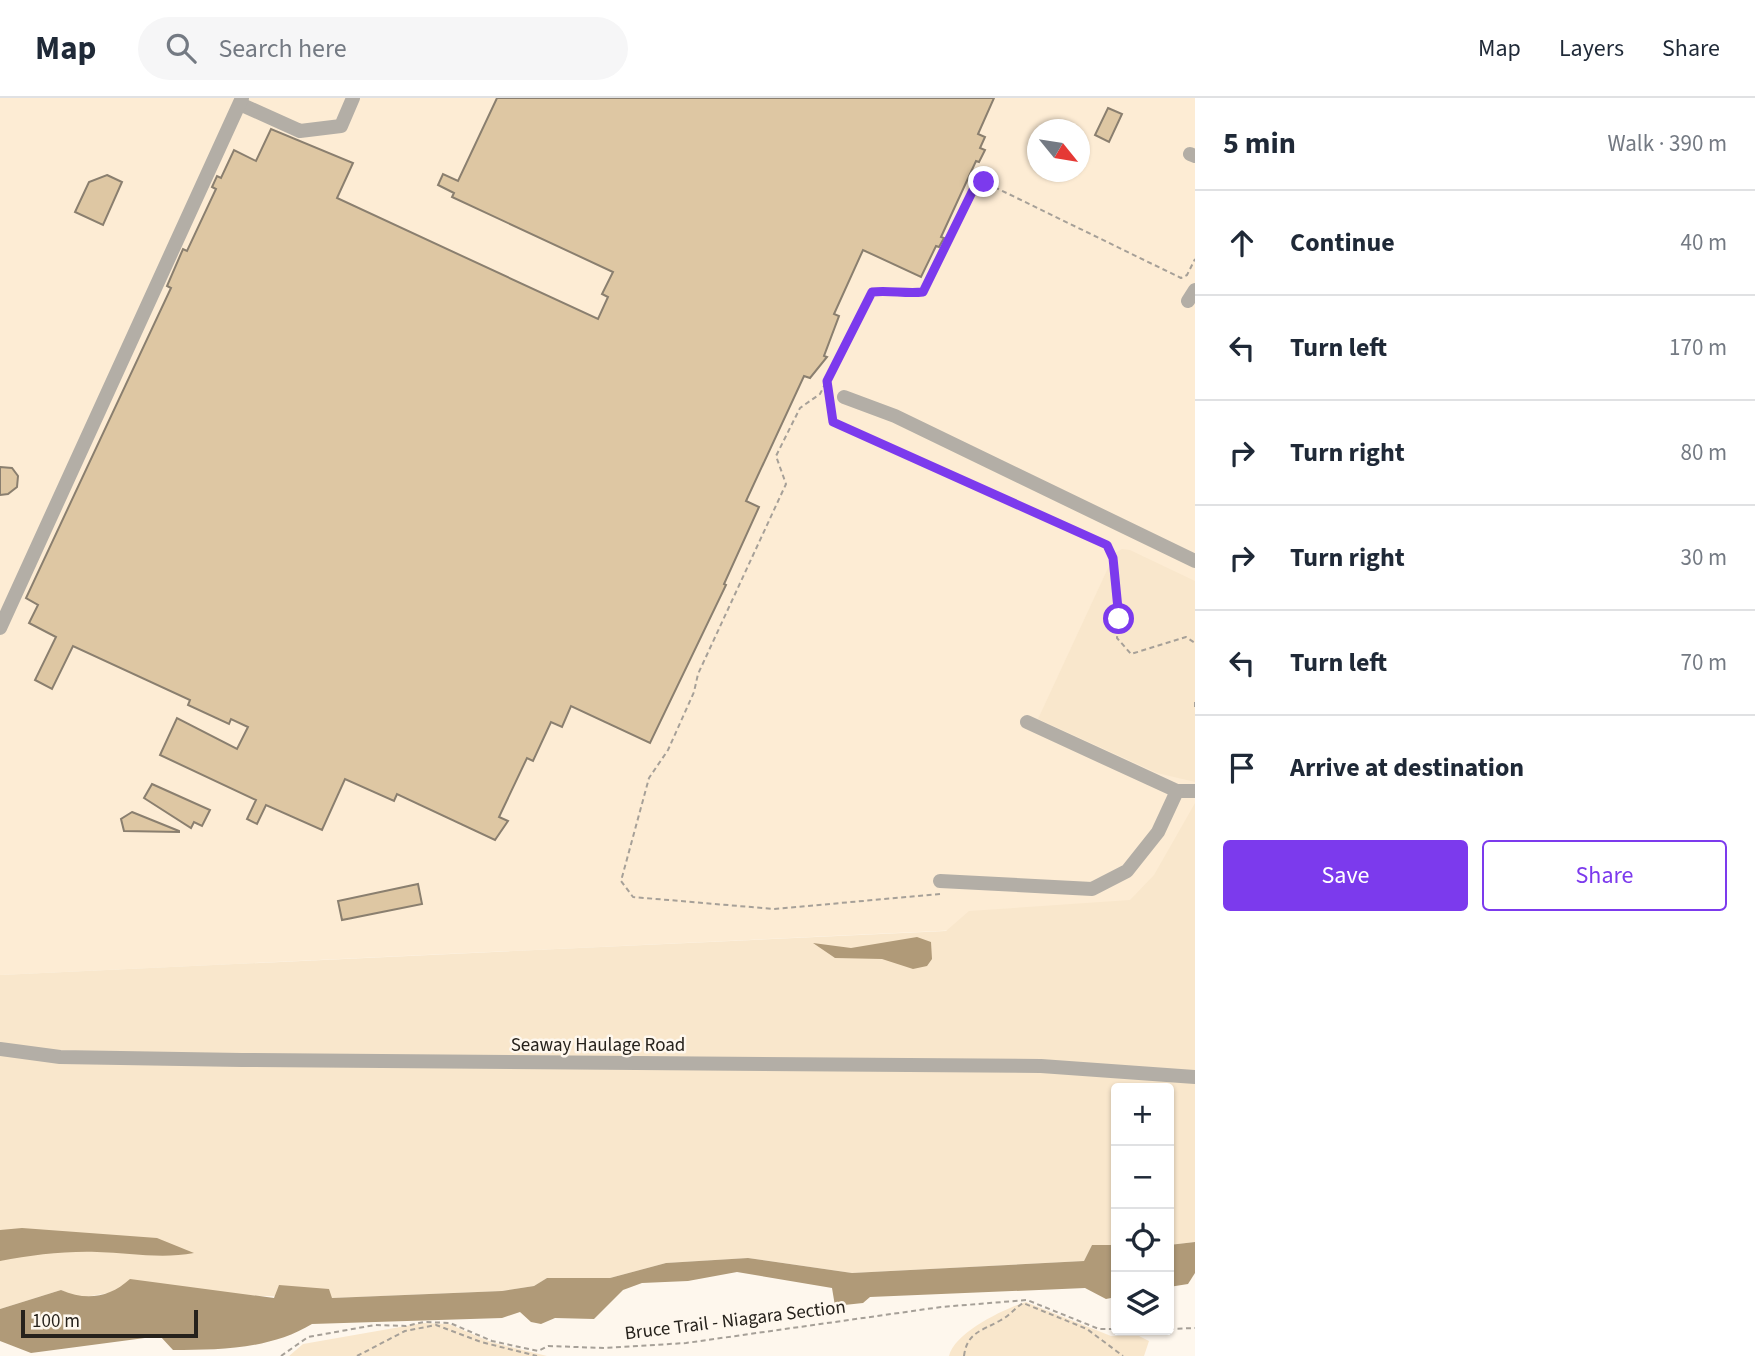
<!DOCTYPE html>
<meta charset="utf-8">
<style>
body{margin:0;font-family:"Source Sans 3",sans-serif;background:#f6f6f7;color:#1f2937}
.controls{position:absolute;right:21px;bottom:21px;display:grid;overflow:hidden;border-radius:7px;box-shadow:0 2px 5px #0004}
.controls button{width:63px;height:63px;display:grid;place-items:center;padding:0;border:0;border-bottom:2px solid #e0e1e3;background:#fff;color:#1f2937;font:35px sans-serif}
.compass{position:absolute;left:1027px;top:21px;width:63px;height:63px;border-radius:50%;background:#fff;box-shadow:0 2px 5px #0004;rotate:120deg}
.scale{position:absolute;left:21px;bottom:18px;width:177px;box-sizing:border-box;padding-left:7px;border:4px solid #26221c;border-top:0;font-size:19px;line-height:24px;white-space:nowrap;color:#26221c;-webkit-text-stroke:5px #fef7ed;paint-order:stroke}
.stop{position:absolute;width:21px;height:21px;margin:-16px;border:5px solid #7c3aed;border-radius:50%;background:#fff}
.stop.end{background:#7c3aed;border-color:#fff;box-shadow:0 2px 7px #0008}
.list{margin:0;padding:0;list-style:none}
h2{display:flex;justify-content:space-between;align-items:center;height:91px;margin:0;padding:0 28px;font-size:30px}
h2 small{font-size:23px;font-weight:400;color:#747a83}
.list li{display:grid;grid-template-columns:46px 1fr auto;gap:21px;align-items:center;box-sizing:border-box;height:105px;padding:0 28px;border-top:2px solid #e0e1e3}
.list b{display:block;font-size:26px;white-space:nowrap}
.list em{font-size:23px;font-style:normal;color:#747a83}
.actions{display:flex;gap:14px;padding:21px 28px}
.actions a{flex:1;padding:16px 0;border:2px solid #7c3aed;border-radius:7px;text-align:center;font-size:24px;color:#7c3aed}
.actions .main{background:#7c3aed;color:#fff}
.icon{flex:none;width:38px;height:38px;fill:none;stroke:currentColor;stroke-width:2;stroke-linecap:round;stroke-linejoin:round}
.map{position:relative;flex:none;width:1195px;height:1258px;overflow:hidden}
header{display:flex;align-items:center;gap:42px;box-sizing:border-box;height:98px;padding:0 35px;background:#fff;border-bottom:2px solid #e0e1e3}
header strong{font-size:33px}
nav{display:flex;gap:38px;margin-inline-start:auto;font-size:24px}
.search{width:490px;height:63px;background:#f6f6f7;display:flex;align-items:center;gap:18px;box-sizing:border-box;padding:0 24px;border-radius:38px;color:#747a83;font-size:26px}
main{display:flex}
aside{flex:1;background:#fff}
.map>svg:first-child{display:block}
.built{fill:#fdecd4;fill-rule:evenodd}
.green{fill:#f9e7cc}
.water{fill:#b09a78}
.building{fill:#dec7a3;stroke:#8a7f6f;stroke-width:2}
.lines{fill:none;stroke-linecap:round;stroke-linejoin:round}
.path{stroke:#a6a098;stroke-width:2;stroke-dasharray:5 3.5;stroke-linecap:butt}
.minor{stroke:#b3aea6;stroke-width:14}
.route{stroke:#7c3aed;stroke-width:9}
.labels{text-anchor:middle;stroke-width:5;stroke-linejoin:round;paint-order:stroke}
.street-label{font-size:19px;fill:#26221c;stroke:#fef7ed}
</style>
<header>
<strong>Map</strong>
<div class="search"><svg class="icon" aria-label="search" viewBox="0 0 24 24"><circle cx="10" cy="10" r="6"/><path d="M15 15l6 6"/></svg>Search here</div>
<nav><a>Map</a><a>Layers</a><a>Share</a></nav>
</header>
<main>
<div class="map">
<svg width="1195" height="1258" viewBox="0 0 1195 1258">
<rect width="100%" height="100%" fill="#fef7ed"/>
<path class="built" d="M0,0h1195v821l-1195,56zM1038,32h42v42h-42z"/>
<g class="green">
<path d="M1122,451l8,1 65,31v201l-38,-9 -119,-54 77,-166z"/>
<path d="M1195,705v439l-26,3v-157h-53v157h-24l-8,16 -232,12 -104,-15 -82,5 -56,15h-63l-13,8 -32,5 -170,7 -217,-6 -36,6 -18,-8 -61,19v-334l946,-44 23,-20 161,-11 24,-25z"/>
<path d="M1026,1204l85,34h28l10,5 -5,15h-195c6,-24 55,-47 77,-54z"/>
<path d="M423,1225l26,1 42,18 56,14h-258l14,-12z"/>
</g>
<g class="water">
<path d="M917,839l14,5 1,17 -5,7 -14,3 -31,-10 -47,-1 -22,-15 38,5z"/>
<path d="M22,1130l135,10 37,15c-32,6 -65,0 -97,-1 -33,-1 -65,3 -97,9v-31z"/>
<path d="M1195,1144v31l-7,11 -19,3v-42z"/>
<path d="M1092,1147h24v52l-10,2 -21,-11 -215,9 -7,6 -28,3 -3,-18 -95,-16 -49,9 -46,2 -19,7 -29,29 -39,-1 -14,6 -10,-2 -11,-10 -18,6 -190,6c-41,25 -92,26 -139,26l-13,-14 -129,17 -31,-12v-32l61,-19c25,11 48,8 69,-11l144,19 5,-13 50,4 3,9 170,-7 32,-5 13,-8h63l56,-15 82,-5 104,15 232,-12z"/>
</g>
<g class="building">
<path d="M497,0h497l-16,36 7,3 -5,11 5,2 -6,12 -3,-1 -35,76 3,1 -5,9 -3,-1 -15,31 -58,-27 -29,64 5,2 -15,40 3,1 -17,21 -6,-2 -58,125 13,6 -35,77 2,1 -76,158 -79,-37 -9,21 -11,-5 -18,39 -6,-3 -28,59 9,4 -13,19 -98,-46 -3,7 -49,-22 -23,51 -56,-25 -9,19 -10,-5 9,-19 -96,-45 17,-37 60,31 11,-22 -17,-8 -2,5 -41,-19 2,-5 -117,-54 -21,43 -17,-9 21,-43 -27,-14 9,-18 -12,-7 145,-310 -4,-2 16,-37 4,2 29,-62 -4,-2 5,-11 4,2 13,-28 22,11 15,-32 82,34 -16,35 261,121 10,-22 -6,-3 11,-22 -161,-75 2,-4 -16,-8 5,-11 15,7z"/>
<path d="M1108,10l14,6 -13,28 -14,-7z"/>
<path d="M107,77l15,7 -19,43 -28,-13 14,-30z"/>
<path d="M0,369l12,1 6,8 -1,11 -9,7 -8,1z"/>
<path d="M152,686l58,26 -8,16 -8,-4 -3,6 -47,-30z"/>
<path d="M132,714l47,19v1l-55,-1 -3,-12z"/>
<path d="M418,786l4,20 -80,16 -4,-19z"/>
</g>
<g class="lines">
<g class="path">
<path d="M827,284l6,40 274,123 6,14 6,60 -2,19 14,16 55,-17 9,6"/>
<path d="M1195,604v5"/>
<path d="M940,796l-166,15 -141,-12 -12,-16 28,-103 19,-28 26,-58 4,-18 88,-190 -10,-28 24,-48 20,-14 52,-102c18,-2 35,2 51,0l52,-106 9,-4 197,96 6,-3 8,-16"/>
<path d="M1169,1231l26,-1"/>
<path d="M281,1258l27,-19 67,-12 31,1 18,-4 26,1 42,18 46,10 10,-5 56,2 82,-5 255,-36 86,-7 72,29h17"/>
<path d="M357,1258l48,-25 31,-6 45,17 56,14"/>
<path d="M964,1258c3,-24 18,-25 37,-36 8,-4 14,-12 22,-17l64,26 36,27"/>
</g>
<g class="minor">
<path d="M240,6l60,27 41,-5 12,-28"/>
<path d="M1190,56l5,2"/>
<path d="M1188,203l7,-11"/>
<path d="M844,299l51,19 300,145"/>
<path d="M0,530l242,-530"/>
<path d="M1027,624l150,69h18"/>
<path d="M940,783l152,8 35,-18 31,-39 19,-41"/>
<path d="M0,951l60,8 182,3 799,6 154,11"/>
</g>
</g>
<g class="lines">
<path class="route" d="M984,84l-9,4 -52,106c-17,2 -34,-2 -51,0l-45,89 6,41 274,123 6,13 6,61"/>
</g>
<g class="labels">
<g class="street-label">
<text x="598" y="953">Seaway Haulage Road</text>
<text transform="translate(735 1221) rotate(-7)" y="7">Bruce Trail - Niagara Section</text>
</g>
</g>
</svg>
<div class="controls">
<button>+</button>
<button>−</button>
<button><svg class="icon" aria-label="locate" viewBox="0 0 24 24"><circle cx="12" cy="12" r="6"/><path d="M12 2v4M12 18v4M2 12h4M18 12h4"/></svg></button>
<button><svg class="icon" aria-label="layers" viewBox="0 0 24 24"><path d="M12 4l9 5-9 5-9-5zM3 14l9 5 9-5"/></svg></button>
</div>
<svg class="compass" viewBox="-18 -18 36 36"><path d="M0-13l5 13h-10z" fill="#e53935"/><path d="M0 13l5-13h-10z" fill="#747a83"/></svg>
<div class="scale">100 m</div>
<div class="stop" style="left:1119px;top:521px"></div>
<div class="stop end" style="left:984px;top:84px"></div>
</div>
<aside>
<h2>5 min<small>Walk · 390 m</small></h2>
<ul class="list">
<li><svg class="icon" aria-label="ahead" viewBox="0 0 24 24"><path d="M12 20V5M6 11l6-6 6 6"/></svg><div><b>Continue</b></div><em>40 m</em></li>
<li><svg class="icon" aria-label="left" viewBox="0 0 24 24"><path d="M17 20v-9H6M10 6l-5 5 5 5"/></svg><div><b>Turn left</b></div><em>170 m</em></li>
<li><svg class="icon" aria-label="right" viewBox="0 0 24 24"><path d="M7 20v-9h11M14 6l5 5-5 5"/></svg><div><b>Turn right</b></div><em>80 m</em></li>
<li><svg class="icon" aria-label="right" viewBox="0 0 24 24"><path d="M7 20v-9h11M14 6l5 5-5 5"/></svg><div><b>Turn right</b></div><em>30 m</em></li>
<li><svg class="icon" aria-label="left" viewBox="0 0 24 24"><path d="M17 20v-9H6M10 6l-5 5 5 5"/></svg><div><b>Turn left</b></div><em>70 m</em></li>
<li><svg class="icon" aria-label="arrive" viewBox="0 0 24 24"><path d="M6 21V4h12l-3 4 3 4H6"/></svg><div><b>Arrive at destination</b></div></li>
</ul>
<div class="actions"><a class="main">Save</a><a>Share</a></div>
</aside>
</main>
